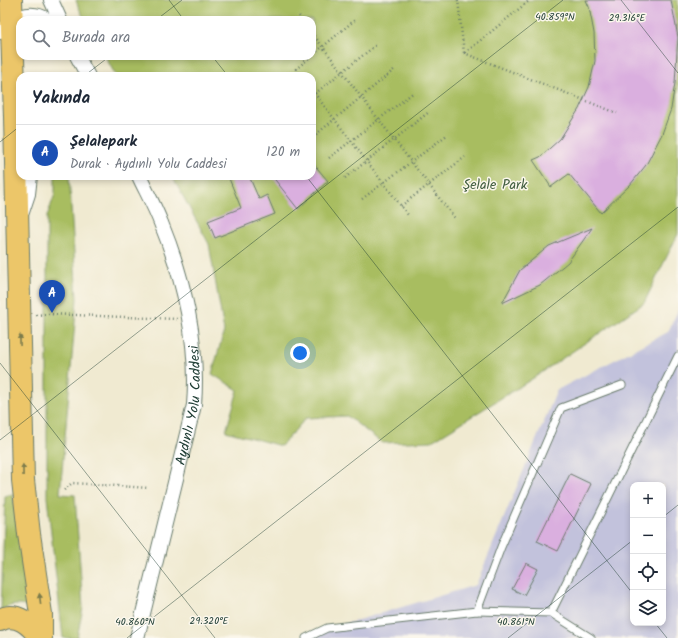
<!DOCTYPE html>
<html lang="tr">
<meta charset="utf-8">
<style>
body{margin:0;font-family:Kalam,sans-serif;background:#f2f2f3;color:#1f2937}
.controls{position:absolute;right:12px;bottom:12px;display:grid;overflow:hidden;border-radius:8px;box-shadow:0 2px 6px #0003}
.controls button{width:36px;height:36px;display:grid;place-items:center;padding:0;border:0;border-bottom:1px solid #e0e1e3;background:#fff;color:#1f2937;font:20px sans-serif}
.you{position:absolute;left:300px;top:353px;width:14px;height:14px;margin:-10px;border:3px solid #fff;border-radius:50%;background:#1a73e8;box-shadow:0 0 0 6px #1a73e833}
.badge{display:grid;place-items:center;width:26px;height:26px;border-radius:50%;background:#c8321e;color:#fff;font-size:13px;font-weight:700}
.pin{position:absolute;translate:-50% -33px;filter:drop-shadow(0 1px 2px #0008)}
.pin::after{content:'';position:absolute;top:21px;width:14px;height:12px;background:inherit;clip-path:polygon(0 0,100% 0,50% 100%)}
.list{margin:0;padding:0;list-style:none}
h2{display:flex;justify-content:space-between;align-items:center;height:52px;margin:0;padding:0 16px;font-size:17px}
h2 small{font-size:13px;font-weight:400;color:#747a83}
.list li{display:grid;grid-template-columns:26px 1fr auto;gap:12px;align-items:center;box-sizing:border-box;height:56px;padding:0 16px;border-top:1px solid #e0e1e3}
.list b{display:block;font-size:15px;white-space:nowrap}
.list p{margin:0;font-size:13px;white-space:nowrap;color:#747a83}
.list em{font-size:13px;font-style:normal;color:#747a83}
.icon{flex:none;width:22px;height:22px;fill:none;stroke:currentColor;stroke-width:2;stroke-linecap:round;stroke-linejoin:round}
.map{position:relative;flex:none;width:678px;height:638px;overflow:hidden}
.search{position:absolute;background:#fff;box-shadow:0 2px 6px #0003;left:16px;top:16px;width:300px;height:44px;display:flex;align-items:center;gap:10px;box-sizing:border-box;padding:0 14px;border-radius:12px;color:#747a83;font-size:15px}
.panel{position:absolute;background:#fff;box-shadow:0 2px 6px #0003;left:16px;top:72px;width:300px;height:108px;border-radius:12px}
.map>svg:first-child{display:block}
.industrial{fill:#c2c2dc;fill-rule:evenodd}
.green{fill:#a8bd61;stroke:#647d4a}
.building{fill:#daafdf}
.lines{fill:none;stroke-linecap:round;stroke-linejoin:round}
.service-casing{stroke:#687a6b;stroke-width:9}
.minor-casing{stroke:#687a6b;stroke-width:16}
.primary-casing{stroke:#687a6b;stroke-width:24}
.path{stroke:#687a6b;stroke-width:2.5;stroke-dasharray:1 3;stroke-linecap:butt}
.service{stroke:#fff;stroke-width:7}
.minor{stroke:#fff;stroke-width:14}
.primary{stroke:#ecc669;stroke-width:22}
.oneway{fill:#7b7b4c}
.ticks{fill:none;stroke:#1f3d34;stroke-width:1;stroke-opacity:0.45}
.labels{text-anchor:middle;stroke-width:3;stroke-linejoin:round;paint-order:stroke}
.park-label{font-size:14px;fill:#415d3f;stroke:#fbf7ec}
.street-label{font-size:14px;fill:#1f3d34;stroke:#fbf7ec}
.ticks-label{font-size:10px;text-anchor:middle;fill:#1f3d34;stroke:#fbf7ec;stroke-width:3;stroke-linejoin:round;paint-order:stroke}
</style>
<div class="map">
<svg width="678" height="638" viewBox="0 0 678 638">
<rect width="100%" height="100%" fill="#fbf7ec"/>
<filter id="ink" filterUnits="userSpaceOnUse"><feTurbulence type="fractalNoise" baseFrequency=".025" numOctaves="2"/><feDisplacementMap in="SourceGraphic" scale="8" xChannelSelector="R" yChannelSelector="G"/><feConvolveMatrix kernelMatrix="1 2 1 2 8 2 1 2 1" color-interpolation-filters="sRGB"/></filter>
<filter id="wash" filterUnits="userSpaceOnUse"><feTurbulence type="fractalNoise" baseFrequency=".012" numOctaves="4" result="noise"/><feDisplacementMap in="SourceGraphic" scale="16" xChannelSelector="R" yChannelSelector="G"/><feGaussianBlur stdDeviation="0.9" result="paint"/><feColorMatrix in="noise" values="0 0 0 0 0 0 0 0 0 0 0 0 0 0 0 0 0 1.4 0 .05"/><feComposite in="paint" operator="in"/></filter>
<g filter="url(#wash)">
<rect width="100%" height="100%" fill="#f0ead1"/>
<path class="industrial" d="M678,310v328h-380l178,-53 81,-195 111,-58zM633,485h30v138h-30z"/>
<g class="green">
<path d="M76,0h602v234l-34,69 -112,76 -100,62 -50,2 -35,-27 -41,2 -25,28 -55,-15 12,-41 -26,-16 12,-43 -15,-87 -37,-68h140v-100h-196l-11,-20h207v-36h-227l-7,-14z"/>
<path d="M55,176h14l8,123 -17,195 15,1 8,113 -6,30h-14l-16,-141v-281l8,-22z"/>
<path d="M13,494l16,113c-12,-3 -17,-3 -28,3l4,-114z"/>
</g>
<g id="blocks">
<g class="building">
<path d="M586,0h85l7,37 -3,46 -4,26 -9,25 -16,31 -16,20 -29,28 -32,-39 -18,13 -18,-27 7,-3 20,-18 19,-30 10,-22 6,-26 -1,-28 -5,-26z"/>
<path d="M312,162l16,19 -30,28 -26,-33h40z"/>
<path d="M228,176h21l10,23 8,-4 8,19 -60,24 -7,-17 33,-13z"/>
<path d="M592,228l-24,34 -28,23 -38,18 18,-33 29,-24z"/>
<path d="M570,474l21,10 -33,67 -21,-10z"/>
<path d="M526,563l12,6 -14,26 -12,-6z"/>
</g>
</g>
</g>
<g filter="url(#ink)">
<use href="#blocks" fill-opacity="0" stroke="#687a6b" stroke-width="1"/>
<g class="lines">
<g class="service-casing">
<g id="service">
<path d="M477,611l74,2 40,25"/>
<path d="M551,613l127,-257"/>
<path d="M306,638l21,-10 150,-17 24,-64 60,-139 61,-23"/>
</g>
</g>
<g class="minor-casing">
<g id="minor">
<path d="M51,0l9,20"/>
<path d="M0,32c14,-14 29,-24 48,-12"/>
<path d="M77,56l11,20"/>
<path d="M22,212l6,-18 2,-18"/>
<path id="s1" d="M137,638l57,-233c5,-61 -10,-126 -33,-182 -6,-16 -15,-32 -22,-47"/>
</g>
</g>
<g class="primary-casing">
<g id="primary">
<path d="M11,0l4,116 8,364 6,54 12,80v24"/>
<path d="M0,620c16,-9 32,5 40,18"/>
</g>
</g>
<g class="path">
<path d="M458,0l6,53"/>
<path d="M299,16l3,4"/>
<path d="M312,33l144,187"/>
<path d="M464,53l153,60"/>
<path d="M465,53l65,-53"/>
<path d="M301,76l-5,-7 60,-50"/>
<path d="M312,90l96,125"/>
<path d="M312,96l64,-51"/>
<path d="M313,137l82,-68"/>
<path d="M329,158l85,-66"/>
<path d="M345,178l84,-66"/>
<path d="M362,199l85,-64"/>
<path d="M401,206l64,-49"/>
<path d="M36,315l12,-1 129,5"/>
<path d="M64,490l8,-7 77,5"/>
</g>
<use href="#service" class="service"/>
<use href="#minor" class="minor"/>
<use href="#primary" class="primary"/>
</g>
<defs><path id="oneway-solid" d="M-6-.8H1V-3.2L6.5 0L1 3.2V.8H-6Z"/></defs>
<g class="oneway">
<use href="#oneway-solid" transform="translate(20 340) rotate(-91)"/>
<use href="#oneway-solid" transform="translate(23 470) rotate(-91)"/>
<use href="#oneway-solid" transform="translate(40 599) rotate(-97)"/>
</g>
</g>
<path class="ticks" d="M169,0l15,20M621,0l57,73M156,20l26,-20M212,56l16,20M84,76l26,-20M0,142l20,-16M306,176l327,418M0,363l215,275M0,440l563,-440M663,517l15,-12M655,623l12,15M127,638l551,-431M508,638l125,-98"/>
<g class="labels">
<g class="park-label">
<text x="495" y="189">Şelale Park</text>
</g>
<g class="street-label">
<text dy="5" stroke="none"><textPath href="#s1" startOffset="239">Aydınlı Yolu Caddesi</textPath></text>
</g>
</g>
<g class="ticks-label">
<text x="555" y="20">40.859°N</text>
<text x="627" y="21">29.316°E</text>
<text x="209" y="624">29.320°E</text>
<text x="135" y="625">40.860°N</text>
<text x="516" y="625">40.861°N</text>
</g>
</svg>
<div class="controls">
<button>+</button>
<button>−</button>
<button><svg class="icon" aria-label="locate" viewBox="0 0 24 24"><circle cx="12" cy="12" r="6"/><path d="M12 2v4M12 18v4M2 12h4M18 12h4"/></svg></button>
<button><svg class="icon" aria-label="layers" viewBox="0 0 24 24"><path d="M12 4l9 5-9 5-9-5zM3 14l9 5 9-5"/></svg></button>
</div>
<div class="you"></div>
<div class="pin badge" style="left:52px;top:313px;background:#1a4fb4">A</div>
<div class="search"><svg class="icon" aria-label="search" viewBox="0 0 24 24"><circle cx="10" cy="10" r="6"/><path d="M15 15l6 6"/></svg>Burada ara</div>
<section class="panel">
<h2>Yakında<small></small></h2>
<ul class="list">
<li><span class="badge" style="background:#1a4fb4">A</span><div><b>Şelalepark</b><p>Durak · Aydınlı Yolu Caddesi</p></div><em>120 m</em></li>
</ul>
</section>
</div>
